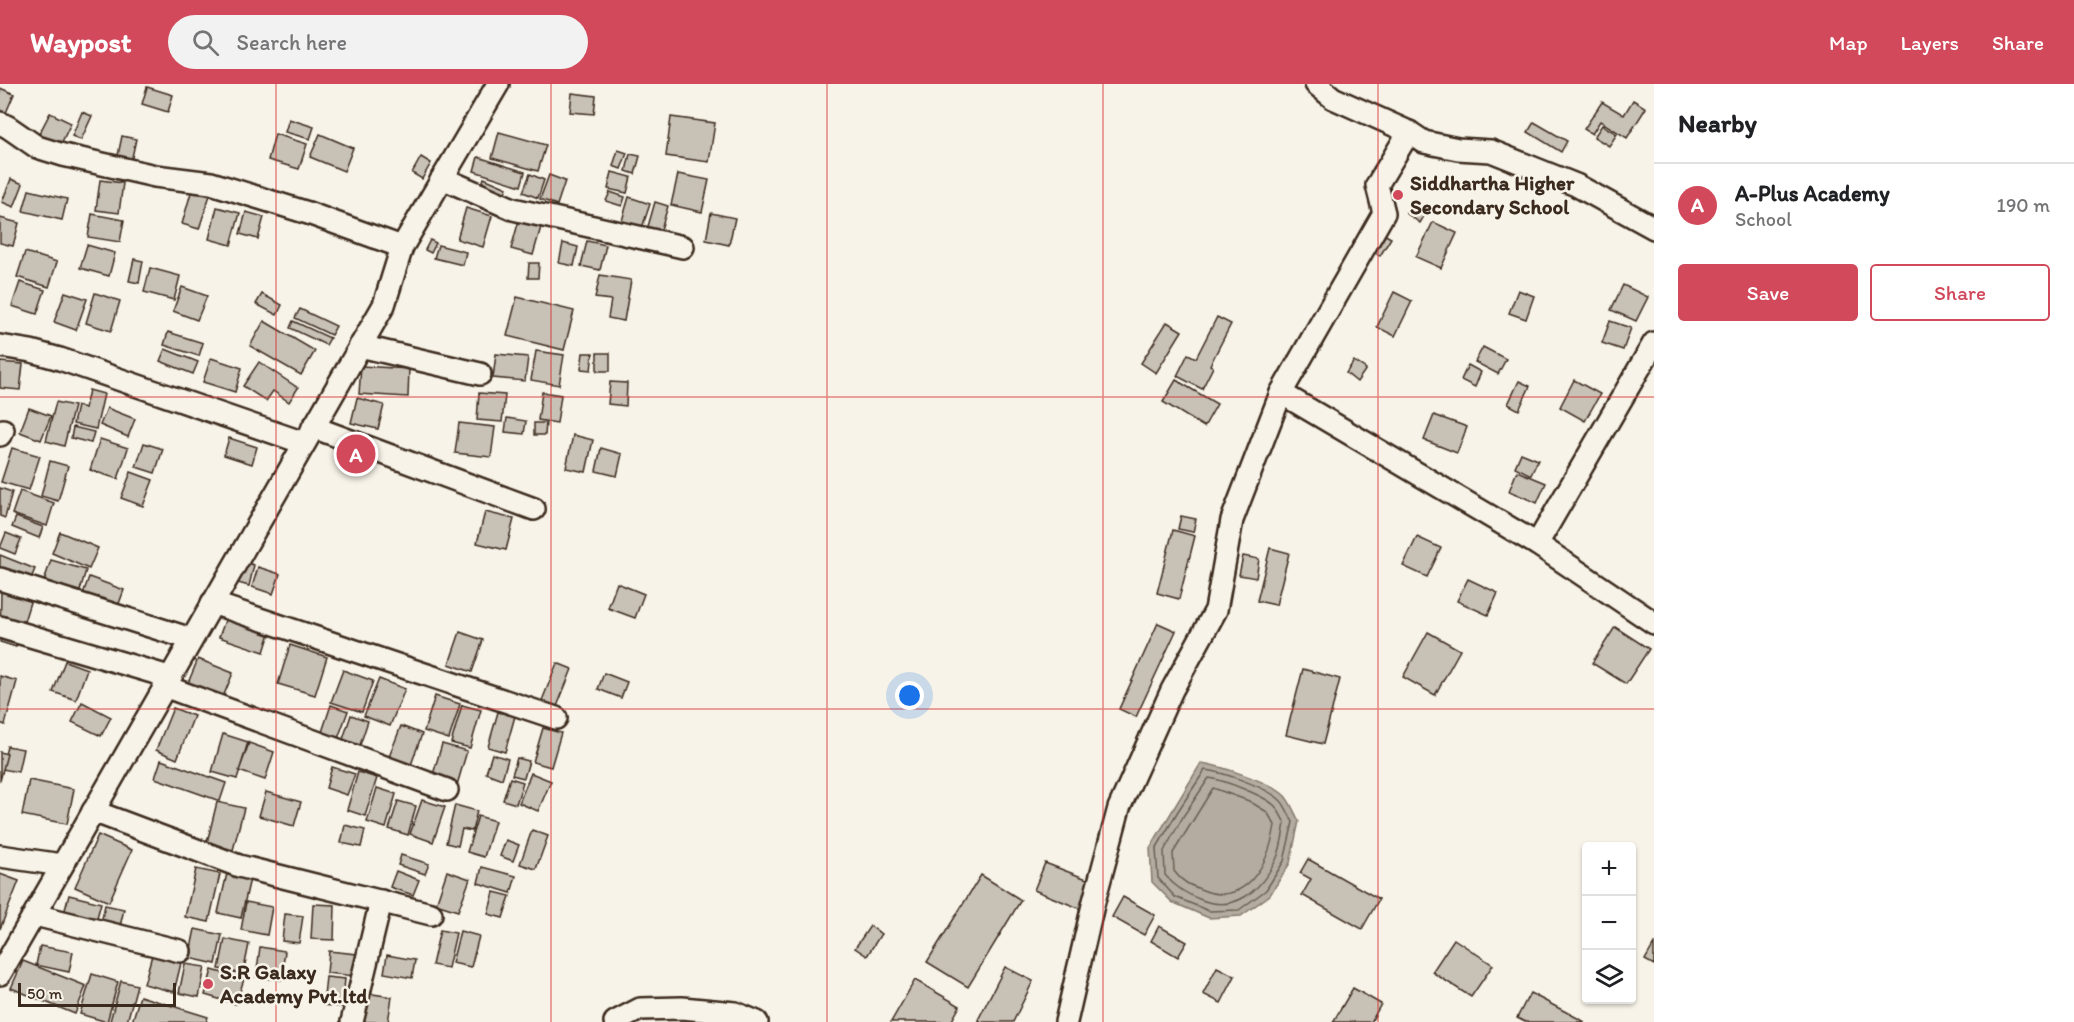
<!DOCTYPE html>
<meta charset="utf-8">
<style>
body{margin:0;font-family:Itim,sans-serif;background:#f2f2f2;color:#202124}
.controls{position:absolute;right:18px;bottom:18px;display:grid;overflow:hidden;border-radius:6px;box-shadow:0 2px 4px #0004}
.controls button{width:54px;height:54px;display:grid;place-items:center;padding:0;border:0;border-bottom:2px solid #e0e0e0;background:#fff;color:#202124;font:30px sans-serif}
.scale{position:absolute;left:18px;bottom:15px;width:158px;box-sizing:border-box;padding-left:6px;border:3px solid #3b2a1e;border-top:0;font-size:16px;line-height:21px;white-space:nowrap;color:#3b2a1e;-webkit-text-stroke:4px #f7f3e8;paint-order:stroke}
.you{position:absolute;left:910px;top:612px;width:21px;height:21px;margin:-15px;border:4px solid #fff;border-radius:50%;background:#1a73e8;box-shadow:0 0 0 9px #1a73e833}
.badge{display:grid;place-items:center;width:39px;height:39px;border-radius:50%;background:#d1495b;color:#fff;font-size:20px;font-weight:700}
.pin{position:absolute;translate:-50% -50%;border:3px solid #fff;box-shadow:0 2px 6px #0006}
.list{margin:0;padding:0;list-style:none}
h2{display:flex;justify-content:space-between;align-items:center;height:78px;margin:0;padding:0 24px;font-size:26px}
h2 small{font-size:20px;font-weight:400;color:#757577}
.list li{display:grid;grid-template-columns:39px 1fr auto;gap:18px;align-items:center;box-sizing:border-box;height:84px;padding:0 24px;border-top:2px solid #e0e0e0}
.list b{display:block;font-size:22px;white-space:nowrap}
.list p{margin:0;font-size:20px;white-space:nowrap;color:#757577}
.list em{font-size:20px;font-style:normal;color:#757577}
.actions{display:flex;gap:12px;padding:18px 24px}
.actions a{flex:1;padding:14px 0;border:2px solid #d1495b;border-radius:6px;text-align:center;font-size:21px;color:#d1495b}
.actions .main{background:#d1495b;color:#fff}
.icon{flex:none;width:33px;height:33px;fill:none;stroke:currentColor;stroke-width:2;stroke-linecap:round;stroke-linejoin:round}
.map{position:relative;flex:none;width:1654px;height:938px;overflow:hidden}
header{display:flex;align-items:center;gap:36px;box-sizing:border-box;height:84px;padding:0 30px;background:#d1495b;color:#fff}
header strong{font-size:28px}
nav{display:flex;gap:33px;margin-inline-start:auto;font-size:21px}
.search{width:420px;height:54px;background:#f2f2f2;display:flex;align-items:center;gap:15px;box-sizing:border-box;padding:0 21px;border-radius:33px;color:#757577;font-size:22px}
main{display:flex}
aside{flex:1;background:#fff}
.map>svg:first-child{display:block}
.water{fill:#b4aca0;stroke:#84786c;stroke-width:1.5}
.lines{fill:none;stroke-linecap:round;stroke-linejoin:round}
.shore{stroke:#6b5e52;stroke-width:1.5}
.building{fill:#c8c1b6;stroke:#3b2a1e;stroke-width:1.5}
.minor-casing{stroke:#3b2a1e;stroke-width:26}
.minor{stroke:#f7f3e8;stroke-width:21}
.grid{fill:none;stroke:#d62828;stroke-width:1.5;stroke-opacity:0.55}
.poi-dot{fill:#d1495b;stroke:#f7f3e8;stroke-width:2}
.labels{text-anchor:middle;stroke-width:5;stroke-linejoin:round;paint-order:stroke}
.poi-label{font-size:21px;font-weight:bold;fill:#3b2a1e;stroke:#f7f3e8;text-anchor:start}
</style>
<header>
<strong>Waypost</strong>
<div class="search"><svg class="icon" aria-label="search" viewBox="0 0 24 24"><circle cx="10" cy="10" r="6"/><path d="M15 15l6 6"/></svg>Search here</div>
<nav><a>Map</a><a>Layers</a><a>Share</a></nav>
</header>
<main>
<div class="map">
<svg width="1654" height="938" viewBox="0 0 1654 938">
<rect width="100%" height="100%" fill="#f7f3e8"/>
<filter id="ink" filterUnits="userSpaceOnUse"><feTurbulence type="fractalNoise" baseFrequency=".0167" numOctaves="2"/><feDisplacementMap in="SourceGraphic" scale="12" xChannelSelector="R" yChannelSelector="G"/><feConvolveMatrix kernelMatrix="1 2 1 2 8 2 1 2 1" color-interpolation-filters="sRGB"/></filter>
<g filter="url(#ink)">
<path class="water" d="M1201,679c20,3 70,19 84,33 6,7 10,18 14,25l-9,42 -20,32 -29,21 -32,2 -37,-16 -20,-20 -2,-34z"/>
<g class="lines">
<g class="shore">
<path d="M1205,686c18,2 64,18 76,31 5,5 8,15 12,21l-9,39 -18,29 -27,20 -30,1 -34,-14 -17,-19 -2,-29 22,-38z"/>
<path d="M1209,694c15,2 56,18 66,28 4,5 7,12 10,17 -2,12 -4,27 -9,37 -16,31 -41,54 -77,39 -14,-6 -24,-12 -34,-24l-1,-24 20,-36z"/>
<path d="M1213,704l36,13 18,11 8,13c-6,38 -29,84 -75,64 -11,-4 -19,-8 -26,-18l-1,-18z"/>
</g>
</g>
<g class="building">
<path d="M147,3l26,8 -5,17 -26,-8z"/>
<path d="M0,4l14,6 -9,21 -5,-2z"/>
<path d="M572,9l24,3 -2,18 -24,-2z"/>
<path d="M1633,16l13,8 -19,30 -27,-17 -8,13 -8,-5 18,-27 22,13z"/>
<path d="M82,28l10,4 -11,24 -9,-4z"/>
<path d="M50,29l21,10 -13,27 -22,-10z"/>
<path d="M671,33l44,6 -6,39 -43,-6z"/>
<path d="M289,35l25,8 -4,12 -25,-7z"/>
<path d="M1534,38l33,19 -6,11 -33,-20z"/>
<path d="M1602,41l15,9 -8,12 -15,-9z"/>
<path d="M499,48l47,13 -8,26 -46,-13z"/>
<path d="M275,50l32,10 -8,25 -31,-9z"/>
<path d="M320,50l33,14 -9,23 -34,-14z"/>
<path d="M122,52l14,3 -5,23 -14,-2z"/>
<path d="M618,66l9,3 -6,16 -8,-3z"/>
<path d="M630,70l10,2 -5,18 -9,-3z"/>
<path d="M421,73l10,6 -9,16 -10,-6z"/>
<path d="M478,73l47,15 -4,14 -47,-15z"/>
<path d="M612,88l19,5 -4,16 -19,-4z"/>
<path d="M530,90l14,6 -6,18 -15,-6z"/>
<path d="M678,90l31,6 -7,32 -31,-7z"/>
<path d="M549,91l16,6 -8,24 -17,-6z"/>
<path d="M484,94l23,10 -5,11 -22,-9z"/>
<path d="M11,95l12,5 -9,23 -12,-5z"/>
<path d="M100,96l23,3 -4,30 -23,-3z"/>
<path d="M192,105l18,6 -11,34 -17,-5z"/>
<path d="M29,106l38,9 -5,21 -39,-9z"/>
<path d="M610,108l15,5 -3,9 -16,-5z"/>
<path d="M629,113l21,7 -9,27 -20,-7z"/>
<path d="M655,118l13,4 -8,27 -13,-3z"/>
<path d="M1413,119l14,8 -7,12 -14,-10z"/>
<path d="M217,123l23,6 -9,32 -22,-6z"/>
<path d="M466,124l26,8 -9,31 -26,-8z"/>
<path d="M246,128l18,5 -6,22 -18,-5z"/>
<path d="M711,129l24,5 -6,27 -23,-5z"/>
<path d="M92,130l32,6 -4,22 -32,-5z"/>
<path d="M0,134l19,5 -6,23 -13,-3z"/>
<path d="M519,136l22,7 -8,28 -22,-6z"/>
<path d="M1433,138l24,11 -16,35 -25,-11z"/>
<path d="M1380,148l11,6 -11,18 -10,-6z"/>
<path d="M430,156l6,3 -5,10 -6,-3z"/>
<path d="M587,157l19,4 -6,25 -19,-4z"/>
<path d="M563,159l15,4 -4,19 -15,-3z"/>
<path d="M87,161l28,8 -6,23 -29,-8z"/>
<path d="M438,161l28,7 -3,13 -29,-7z"/>
<path d="M25,168l32,10 -8,25 -32,-10z"/>
<path d="M134,175l9,2 -4,22 -10,-2z"/>
<path d="M529,179h10l-1,15h-10z"/>
<path d="M150,184l30,8 -6,24 -30,-8z"/>
<path d="M600,191l31,5 -7,41 -16,-3 3,-18 -16,-2z"/>
<path d="M20,198l25,8 -8,24 -25,-8z"/>
<path d="M1623,201l25,12 -12,24 -25,-11z"/>
<path d="M182,203l25,9 -10,24 -24,-9z"/>
<path d="M1518,206l16,6 -8,23 -17,-6z"/>
<path d="M65,208l22,7 -11,31 -22,-8z"/>
<path d="M1394,208l18,9 -17,35 -18,-9z"/>
<path d="M95,209l25,8 -9,30 -25,-8z"/>
<path d="M262,210l20,11 -5,10 -21,-11z"/>
<path d="M517,213l57,14 -10,39 -57,-14z"/>
<path d="M300,225l36,17 -5,9 -36,-17z"/>
<path d="M1217,233l14,7 -21,41 3,2 -11,22 -25,-13 11,-22 8,4z"/>
<path d="M264,237l51,30 -14,24 -51,-29z"/>
<path d="M293,237l37,17 -4,7 -36,-17z"/>
<path d="M1610,237l21,7 -8,22 -21,-7z"/>
<path d="M1167,238l15,9 -26,42 -15,-10z"/>
<path d="M168,248l35,11 -4,13 -35,-11z"/>
<path d="M1483,263l23,12 -8,15 -23,-12z"/>
<path d="M165,265l33,13 -5,12 -33,-13z"/>
<path d="M536,267l28,4 -5,30 -28,-5z"/>
<path d="M583,269h10l-2,17 -10,-1z"/>
<rect x="597" y="269" width="13" height="18"/>
<path d="M496,270l32,3 -3,24 -32,-3z"/>
<path d="M211,274l31,10 -7,24 -32,-10z"/>
<path d="M1354,277l12,8 -9,13 -11,-9z"/>
<path d="M0,278l23,2 -3,26 -20,-2z"/>
<path d="M259,278l39,26 -9,14 -16,-11 -7,10 -23,-15z"/>
<path d="M1468,281l13,7 -6,15 -14,-7z"/>
<path d="M361,282l48,3 -1,28 -49,-3z"/>
<path d="M1176,296l41,24 -13,23 -41,-25z"/>
<path d="M1574,296l26,14 -15,27 -25,-14z"/>
<path d="M1519,297l11,5 -11,24 -11,-6z"/>
<path d="M610,298l17,1 -1,23 -18,-2z"/>
<path d="M89,306l15,4 -8,35 -23,-5 4,-18 8,2z"/>
<path d="M542,308l19,3 -4,28 -19,-3z"/>
<path d="M479,309l26,2 -3,27 -25,-2z"/>
<path d="M357,314l27,7 -6,24 -27,-6z"/>
<path d="M56,318l18,4 -10,40 -18,-5z"/>
<path d="M29,324l22,8 -10,24 -21,-8z"/>
<path d="M107,324l28,11 -7,18 -28,-12z"/>
<path d="M1434,331l33,12 -10,26 -33,-13z"/>
<path d="M507,334l19,3 -2,13 -19,-2z"/>
<path d="M459,339l36,4 -4,30 -36,-4z"/>
<path d="M534,339h12l-1,12h-11z"/>
<path d="M73,343l21,5 -3,11 -20,-5z"/>
<path d="M573,351l20,5 -7,32 -20,-4z"/>
<path d="M229,354l28,9 -5,17 -28,-9z"/>
<path d="M100,355l28,9 -10,31 -28,-9z"/>
<path d="M144,359l19,6 -8,24 -19,-6z"/>
<path d="M12,364l28,8 -11,34 -28,-8z"/>
<path d="M601,364l21,6 -5,22 -21,-5z"/>
<path d="M1521,369l17,7 -7,15 -16,-8z"/>
<path d="M50,377l18,5 -10,35 -17,-5z"/>
<path d="M1517,387l29,12 -9,20 -28,-12z"/>
<path d="M131,388l22,8 -10,26 -22,-8z"/>
<path d="M0,404l12,4 -7,26 -5,-2z"/>
<path d="M20,407l34,12 -7,23 -35,-12z"/>
<path d="M485,428l29,7 -8,31 -29,-7z"/>
<path d="M1181,432l15,3 -3,13 -15,-3z"/>
<path d="M16,433l27,10 -4,11 -27,-11z"/>
<path d="M1173,446l22,6 -16,63 -22,-6z"/>
<path d="M60,448l38,16 -9,21 -37,-16z"/>
<path d="M6,449l15,6 -6,15 -15,-6z"/>
<path d="M1417,453l24,11 -14,29 -24,-11z"/>
<path d="M1270,464l19,5 -13,52 -19,-4z"/>
<path d="M0,471l35,14 -7,17 -28,-12z"/>
<path d="M1243,472l16,3 -3,19 -17,-3z"/>
<path d="M51,476l35,10 -9,31 -36,-11z"/>
<path d="M243,478l11,3 -5,21 -11,-3z"/>
<path d="M258,483l22,7 -7,20 -21,-7z"/>
<path d="M89,493l35,13 -10,27 -35,-12z"/>
<path d="M1468,495l30,14 -10,22 -31,-14z"/>
<path d="M617,499l27,11 -9,24 -27,-10z"/>
<path d="M1,506l30,9 -15,48 -16,-5z"/>
<path d="M227,531l44,15 -7,22 -45,-15z"/>
<path d="M1158,539l18,8 -40,86 -17,-8z"/>
<path d="M1615,543l34,22 -23,35 -34,-21z"/>
<path d="M460,548l23,8 -11,32 -23,-8z"/>
<path d="M1428,548l32,18 -25,45 -32,-18z"/>
<path d="M290,561l37,12 -12,38 -37,-11z"/>
<path d="M198,575l35,14 -15,36 -35,-14z"/>
<path d="M65,577l22,8 -11,31 -23,-8z"/>
<path d="M557,579l15,6 -16,40 -15,-6z"/>
<path d="M1303,585l37,10 -17,65 -37,-9z"/>
<path d="M343,586l30,11 -11,31 -31,-10z"/>
<path d="M604,589l23,9 -6,16 -23,-9z"/>
<path d="M0,592l17,5 -12,44 -5,-2z"/>
<path d="M379,595l26,10 -15,37 -26,-10z"/>
<path d="M435,612l25,8 -11,35 -25,-8z"/>
<path d="M82,618l29,15 -10,19 -29,-14z"/>
<path d="M331,621l17,6 -12,33 -16,-6z"/>
<path d="M462,621l19,5 -11,38 -19,-5z"/>
<path d="M173,624l21,8 -17,43 -21,-9z"/>
<path d="M498,628l17,4 -10,36 -17,-5z"/>
<path d="M351,631l17,6 -10,30 -17,-6z"/>
<path d="M401,642l21,8 -11,31 -22,-8z"/>
<path d="M543,644l18,5 -10,34 -18,-5z"/>
<path d="M223,650l25,8 -11,37 -25,-7z"/>
<path d="M249,659l25,9 -9,28 -26,-9z"/>
<path d="M442,660l25,7 -10,34 -25,-7z"/>
<path d="M7,662l16,3 -5,23 -16,-3z"/>
<path d="M0,668l7,2 -7,27z"/>
<path d="M492,670l16,5 -6,20 -16,-6z"/>
<path d="M517,674l12,3 -5,17 -12,-3z"/>
<path d="M161,676l65,23 -6,18 -65,-23z"/>
<path d="M332,683l23,7 -8,21 -21,-7z"/>
<path d="M358,688l19,6 -12,38 -18,-6z"/>
<path d="M531,689l20,8 -13,30 -19,-8z"/>
<path d="M510,694l13,4 -7,22 -13,-4z"/>
<path d="M29,696l45,9 -7,35 -45,-9z"/>
<path d="M377,704l19,6 -10,34 -19,-6z"/>
<path d="M266,708l35,10 -7,24 -35,-10z"/>
<path d="M422,716l23,7 -12,35 -23,-8z"/>
<path d="M398,717l18,5 -8,29 -19,-6z"/>
<path d="M217,718l27,6 -11,42 -26,-7z"/>
<path d="M455,721l22,6 -5,20 -10,-2 -4,17 -12,-3z"/>
<path d="M478,732l17,5 -11,36 -17,-5z"/>
<path d="M345,741l20,5 -4,17 -20,-4z"/>
<path d="M532,746l16,6 -12,33 -16,-5z"/>
<path d="M98,751l34,15 -23,52 -34,-15z"/>
<path d="M506,756l13,5 -6,16 -13,-5z"/>
<path d="M401,771l28,9 -4,10 -27,-9z"/>
<path d="M1308,775l71,40 -17,30 -60,-34 9,-16 -11,-6z"/>
<path d="M1045,779l47,18 -11,28 -47,-19z"/>
<path d="M482,783l34,9 -5,17 -33,-10z"/>
<path d="M196,785l24,5 -11,48 -24,-5z"/>
<path d="M228,785l23,5 -10,44 -23,-5z"/>
<path d="M396,787l23,9 -6,15 -23,-8z"/>
<path d="M447,787l23,8 -12,32 -22,-7z"/>
<path d="M0,790l19,7 -19,48z"/>
<path d="M981,791l40,25 -53,87 -41,-25z"/>
<path d="M494,808l16,4 -7,22 -15,-4z"/>
<path d="M69,811l32,8 -6,22 -32,-8z"/>
<path d="M1123,813l32,18 -11,20 -32,-18z"/>
<path d="M246,818l26,5 -5,28 -26,-5z"/>
<path d="M313,820l22,1 -1,35 -23,-1z"/>
<path d="M105,821l19,4 -5,22 -19,-3z"/>
<path d="M285,830l18,2 -4,27 -17,-2z"/>
<path d="M870,842l11,8 -14,22 -12,-8z"/>
<path d="M1159,842l28,16 -9,15 -27,-16z"/>
<path d="M195,845l27,6 -6,29 -27,-6z"/>
<path d="M440,846l16,3 -8,35 -16,-3z"/>
<path d="M460,847l19,5 -8,31 -19,-4z"/>
<path d="M225,855l24,5 -6,30 -24,-5z"/>
<path d="M1454,855l39,26 -22,32 -39,-25z"/>
<path d="M1654,860v21l-9,-5z"/>
<path d="M40,862l33,6 -4,20 -33,-7z"/>
<path d="M260,863l25,4 -4,29 -25,-3z"/>
<path d="M329,867l28,3 -2,22 -28,-3z"/>
<path d="M152,871l29,8 -7,29 -30,-8z"/>
<path d="M387,871l28,5 -3,18 -28,-5z"/>
<path d="M23,877l63,25 -11,28 -64,-26z"/>
<path d="M185,880l20,3 -6,30 -20,-4z"/>
<path d="M1005,883l28,14 -20,41h-31l-4,-2z"/>
<path d="M1217,883l18,9 -14,27 -18,-9z"/>
<path d="M212,886l32,9 -8,25 -31,-9z"/>
<path d="M92,890l26,8 -11,40 -27,-8z"/>
<path d="M326,893l19,2 -3,28 -19,-2z"/>
<path d="M915,896l45,26 -9,16h-60z"/>
<path d="M121,897l16,4 -10,37h-15l-2,-1z"/>
<path d="M1353,904l28,16 -10,18h-38z"/>
<path d="M366,909l26,4 -4,25h-27z"/>
<path d="M1530,909l55,29h-60l-8,-4z"/>
<path d="M140,912l68,21 -2,5h-74z"/>
</g>
<g class="lines">
<g class="minor-casing">
<g id="minor">
<path d="M1316,0l17,14 76,34 15,10 34,7 33,2 85,34 78,43"/>
<path d="M0,39l8,4 29,20 26,8 92,21 56,7 97,30 94,34"/>
<path d="M442,94l71,31 170,38"/>
<path d="M1654,259l-117,201 117,79"/>
<path d="M0,262l31,5 29,8 244,84"/>
<path d="M360,262l120,28"/>
<path d="M1281,309l256,151"/>
<path d="M313,343l221,82"/>
<path d="M0,351l3,-5"/>
<path d="M0,495l191,60"/>
<path d="M212,519l344,115"/>
<path d="M0,543l169,50"/>
<path d="M164,602l283,104"/>
<path d="M93,727l146,55 192,48"/>
<path d="M0,772l62,9"/>
<path d="M35,831l145,36"/>
<path d="M0,890l384,-669 18,-58 96,-163"/>
<path d="M352,938l29,-121"/>
<path d="M615,938l25,-13 42,-1 53,5 22,9"/>
<path d="M1066,938l27,-117 26,-97 53,-118 44,-80 16,-90 49,-127 103,-180 -7,-28 32,-53"/>
</g>
</g>
<use href="#minor" class="minor"/>
</g>
</g>
<path class="grid" d="M276,0v938M551,0v938M827,0v938M1103,0v938M1378,0v938M0,313h1654M0,625h1654"/>
<g class="poi-dot">
<circle cx="1398" cy="111" r="6"/>
<circle cx="208" cy="900" r="6"/>
</g>
<g class="labels">
<g class="poi-label">
<text x="1410" y="106">Siddhartha Higher<tspan x="1410" dy="24">Secondary School</tspan></text>
<text x="220" y="895">S.R Galaxy<tspan x="220" dy="24">Academy Pvt.ltd</tspan></text>
</g>
</g>
</svg>
<div class="controls">
<button>+</button>
<button>−</button>
<button><svg class="icon" aria-label="layers" viewBox="0 0 24 24"><path d="M12 4l9 5-9 5-9-5zM3 14l9 5 9-5"/></svg></button>
</div>
<div class="scale">50 m</div>
<div class="you"></div>
<div class="pin badge" style="left:356px;top:370px">A</div>
</div>
<aside>
<h2>Nearby<small></small></h2>
<ul class="list">
<li><span class="badge">A</span><div><b>A-Plus Academy</b><p>School</p></div><em>190 m</em></li>
</ul>
<div class="actions"><a class="main">Save</a><a>Share</a></div>
</aside>
</main>
